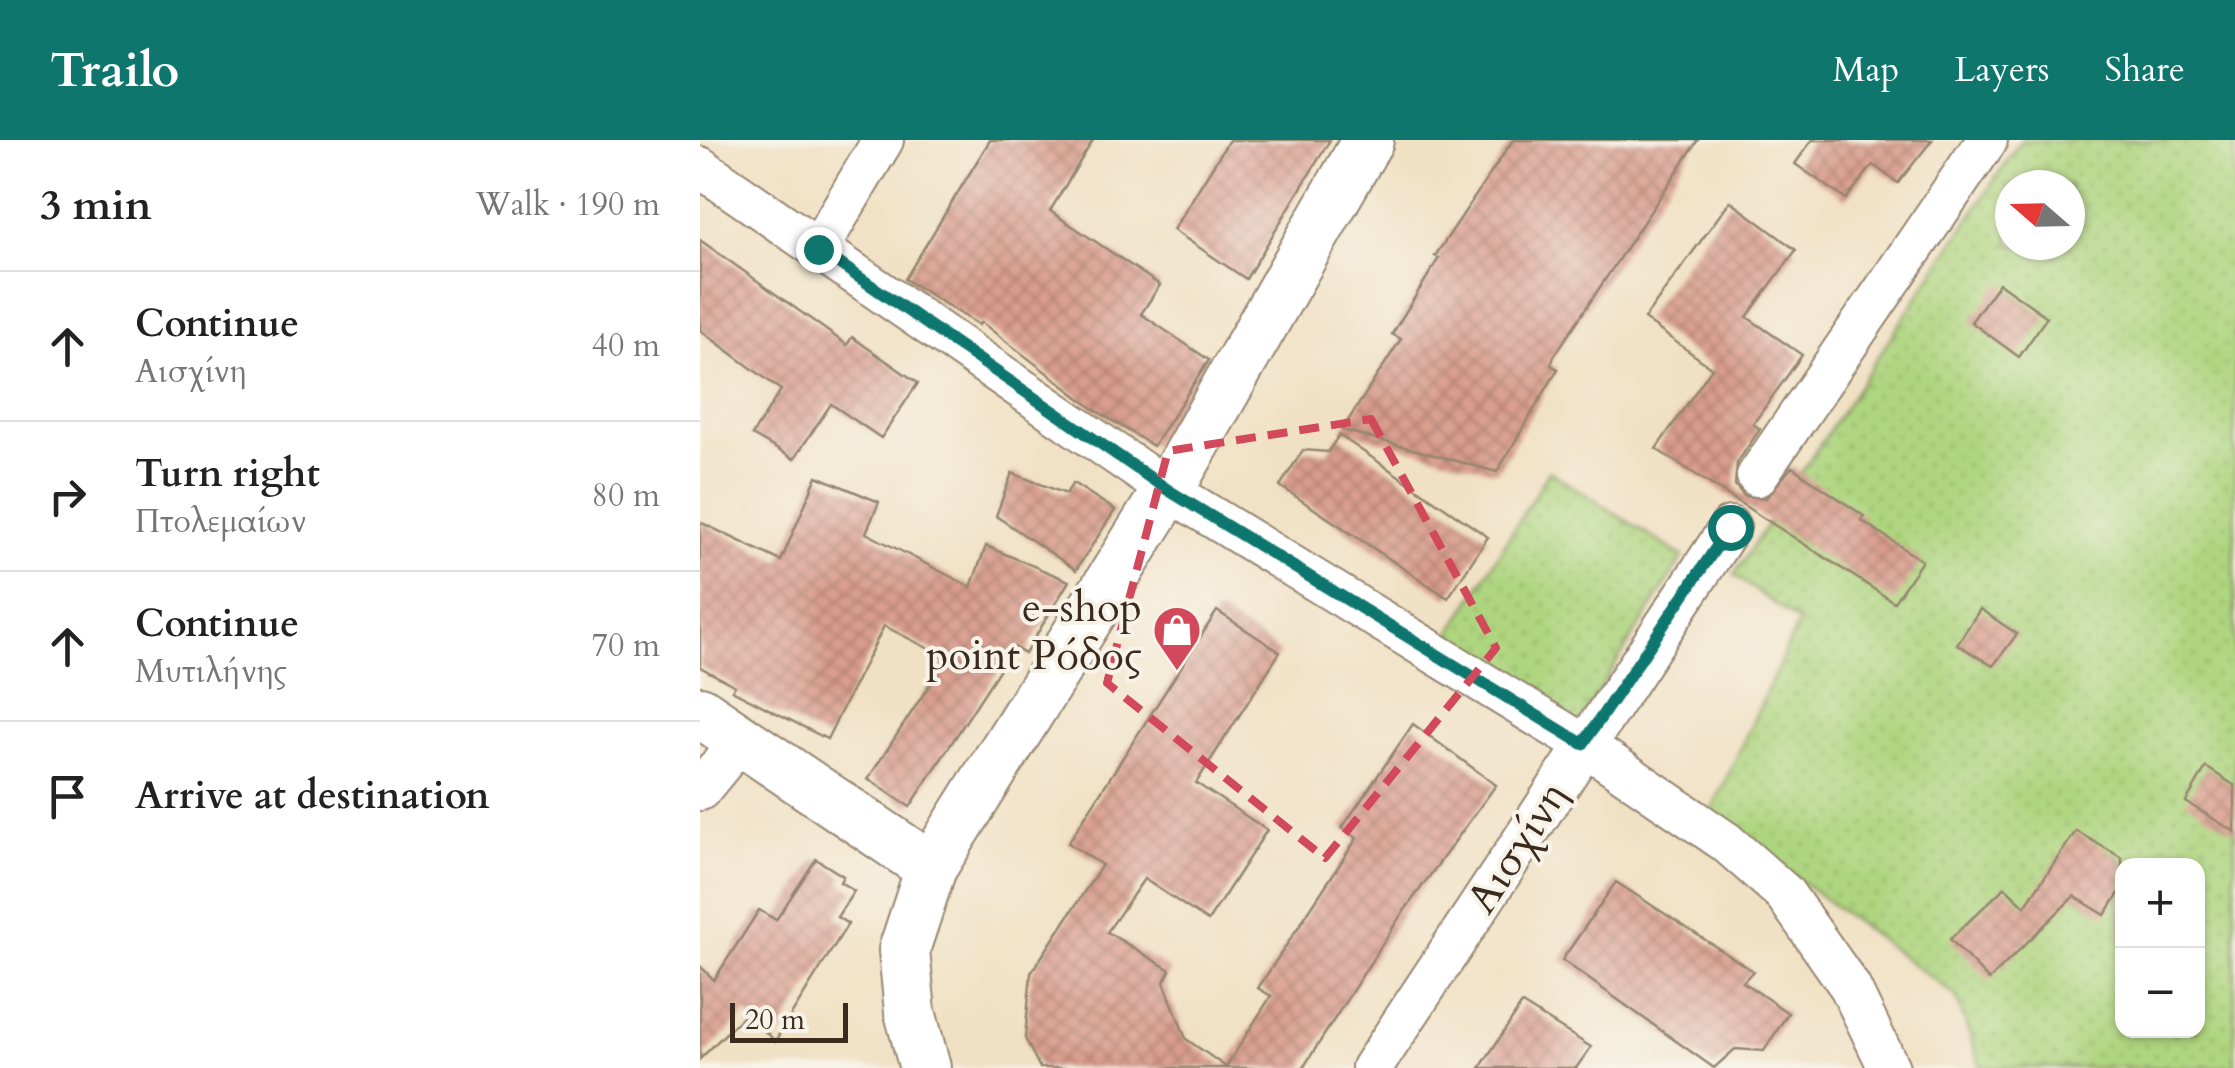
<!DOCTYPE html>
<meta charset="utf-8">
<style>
body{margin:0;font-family:Cardo,serif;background:#f2f2f2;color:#222}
.controls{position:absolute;right:30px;bottom:30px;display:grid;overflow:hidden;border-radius:20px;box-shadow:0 2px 8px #0004}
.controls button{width:90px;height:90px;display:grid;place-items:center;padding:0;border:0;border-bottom:2px solid #e0e0e0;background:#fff;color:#222;font:50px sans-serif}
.compass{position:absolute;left:1295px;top:30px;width:90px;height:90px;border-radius:50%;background:#fff;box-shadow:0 2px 8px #0004;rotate:290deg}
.scale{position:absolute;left:30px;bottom:25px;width:118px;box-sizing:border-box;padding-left:10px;border:5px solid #3b2a1e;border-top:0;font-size:28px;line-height:35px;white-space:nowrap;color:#3b2a1e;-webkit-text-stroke:8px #f7f3e8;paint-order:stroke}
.stop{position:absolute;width:30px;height:30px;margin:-22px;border:8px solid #0f766e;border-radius:50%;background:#fff}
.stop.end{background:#0f766e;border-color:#fff;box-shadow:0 2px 10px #0008}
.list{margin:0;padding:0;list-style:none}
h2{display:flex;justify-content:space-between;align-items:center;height:130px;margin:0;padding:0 40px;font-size:42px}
h2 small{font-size:32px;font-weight:400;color:#767676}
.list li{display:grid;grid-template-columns:65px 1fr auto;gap:30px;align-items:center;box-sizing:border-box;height:150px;padding:0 40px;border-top:2px solid #e0e0e0}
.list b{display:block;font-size:38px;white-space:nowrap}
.list p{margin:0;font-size:32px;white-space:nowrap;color:#767676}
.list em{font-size:32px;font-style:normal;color:#767676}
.icon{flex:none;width:55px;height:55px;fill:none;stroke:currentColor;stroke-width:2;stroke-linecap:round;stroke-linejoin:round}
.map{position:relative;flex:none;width:1535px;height:928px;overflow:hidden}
header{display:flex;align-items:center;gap:60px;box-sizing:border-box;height:140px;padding:0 50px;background:#0f766e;color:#fff}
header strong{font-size:48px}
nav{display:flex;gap:55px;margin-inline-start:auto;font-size:35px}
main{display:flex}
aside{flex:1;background:#fff}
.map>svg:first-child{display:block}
.grass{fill:url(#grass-dots);stroke:#74804e;stroke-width:2.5;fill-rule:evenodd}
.building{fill:url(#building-cross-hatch)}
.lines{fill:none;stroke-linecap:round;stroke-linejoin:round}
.minor-casing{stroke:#968671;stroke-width:44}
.tertiary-casing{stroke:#968671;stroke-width:54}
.minor{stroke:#fff;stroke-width:40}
.tertiary{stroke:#fff;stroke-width:50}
.route{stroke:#0f766e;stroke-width:12}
.marked{fill:none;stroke:#d1495b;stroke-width:8;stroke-dasharray:20 12;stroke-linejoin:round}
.labels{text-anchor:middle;stroke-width:8;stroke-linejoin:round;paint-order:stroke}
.poi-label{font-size:42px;fill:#3b2a1e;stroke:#f7f3e8;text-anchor:end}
.street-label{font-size:42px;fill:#3b2a1e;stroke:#f7f3e8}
</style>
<header>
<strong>Trailo</strong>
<nav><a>Map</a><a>Layers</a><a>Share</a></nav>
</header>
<main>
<aside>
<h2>3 min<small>Walk · 190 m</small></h2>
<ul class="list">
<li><svg class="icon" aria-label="ahead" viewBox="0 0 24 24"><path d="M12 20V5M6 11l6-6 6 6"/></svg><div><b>Continue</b><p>Αισχίνη</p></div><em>40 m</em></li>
<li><svg class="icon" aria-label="right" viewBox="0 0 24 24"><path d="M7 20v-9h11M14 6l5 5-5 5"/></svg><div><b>Turn right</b><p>Πτολεμαίων</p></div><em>80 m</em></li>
<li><svg class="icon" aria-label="ahead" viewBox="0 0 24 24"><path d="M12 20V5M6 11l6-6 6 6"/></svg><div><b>Continue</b><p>Μυτιλήνης</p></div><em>70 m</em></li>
<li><svg class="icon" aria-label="arrive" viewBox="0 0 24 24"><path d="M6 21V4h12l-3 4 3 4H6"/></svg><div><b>Arrive at destination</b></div></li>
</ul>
</aside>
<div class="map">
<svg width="1535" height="928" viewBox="0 0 1535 928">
<defs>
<pattern id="grass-dots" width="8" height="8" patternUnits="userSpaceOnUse" patternTransform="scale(2.5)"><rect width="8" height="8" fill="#aed57f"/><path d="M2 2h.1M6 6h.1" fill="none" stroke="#97b76d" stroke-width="1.8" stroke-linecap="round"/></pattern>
<pattern id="building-cross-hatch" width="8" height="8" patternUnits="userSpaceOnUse" patternTransform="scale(2.5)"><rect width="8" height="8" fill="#da9e8e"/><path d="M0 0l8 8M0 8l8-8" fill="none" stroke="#b28173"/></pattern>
</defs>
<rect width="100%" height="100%" fill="#f7f3e8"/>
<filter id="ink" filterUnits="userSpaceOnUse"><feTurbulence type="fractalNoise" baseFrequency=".01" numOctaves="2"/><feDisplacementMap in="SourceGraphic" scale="20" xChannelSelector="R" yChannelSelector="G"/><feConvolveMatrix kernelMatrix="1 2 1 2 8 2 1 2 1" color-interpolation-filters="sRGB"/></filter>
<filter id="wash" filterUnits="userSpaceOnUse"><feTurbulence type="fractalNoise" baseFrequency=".0048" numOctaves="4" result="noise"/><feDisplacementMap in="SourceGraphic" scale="40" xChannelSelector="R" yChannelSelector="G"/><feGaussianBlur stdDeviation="2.25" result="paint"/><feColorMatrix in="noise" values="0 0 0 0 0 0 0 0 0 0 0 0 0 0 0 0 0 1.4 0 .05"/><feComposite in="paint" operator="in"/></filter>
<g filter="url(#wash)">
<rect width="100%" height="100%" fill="#f1e1c4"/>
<g class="grass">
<path d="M1321,0h214v928h-254l-25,-72 -246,-182 89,-192 -65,-47zM1310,45h60v60h-60zM1422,726h76v164h-76z"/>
<path d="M849,331l134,86 -109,174 -131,-85z"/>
</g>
<g id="blocks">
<g class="building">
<path d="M290,0h103l-43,71 110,74 -19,29 68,46 -56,86 -59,-37 -113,-87 -2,3 -74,-46z"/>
<path d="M529,0h101l-84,139 -73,-49z"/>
<path d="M813,0h185l-144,216 -3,9 7,4 -61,103 -155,-42 59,-91 -9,-5 47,-76 -4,-2z"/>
<path d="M1112,0h120l-34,43 -25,-18 -27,34 -51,-35z"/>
<path d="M1030,61l66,49 -49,67 55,38 -49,69 7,5 -23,34 -2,22 9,11 22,2 26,-31 72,49 -3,4 61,41 -28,41 -238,-153 56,-81 -68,-49z"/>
<path d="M0,100l147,105 5,-8 66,46 -37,55 -50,-34 -37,55 -42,-24 29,-45 -81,-60z"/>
<path d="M1299,143l48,34 -28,40 -48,-35z"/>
<path d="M639,295l149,102 -40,61 -168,-112 23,-36 25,2z"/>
<path d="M312,333l54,21 7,-11 42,27 -39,60 -80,-54z"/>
<path d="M117,336l62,26 -13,31 105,54 15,-41 83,35 -44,73 -11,-7 -104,160 -42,-28 79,-121 -63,-32 -57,113 -95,-49 3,-4 -35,-19v-145l81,39z"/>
<path d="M1280,469l37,25 -24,32 -36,-22z"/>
<path d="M517,471l63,41 -84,131 71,47 -59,91 -64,-42 -37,53 63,38 -6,12 22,57 40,28 45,-71 -13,-8 99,-150 -15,-10 71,-104 83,61 -97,133 -96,150h-263l-15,-30 6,-65 71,-108 -34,-22z"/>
<path d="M1506,627l29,19v46l-49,-30z"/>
<path d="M1376,691l46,27v31l-17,26 -31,-19 -85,84 -39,-41 55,-52 20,19z"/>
<path d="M116,719l27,17 -3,6 14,9 -17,26 11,7 -73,117 -29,-28 -46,46v-93l14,14 45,-70 17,10z"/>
<path d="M916,742l137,89 -10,11 45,31 -24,38 -29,-2 -21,19 -152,-108z"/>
<path d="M822,864l69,43 -15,21h-96z"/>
</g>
</g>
</g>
<g filter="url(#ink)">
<use href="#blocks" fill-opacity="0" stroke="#968671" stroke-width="2.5"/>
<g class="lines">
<g class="minor-casing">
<g id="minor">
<path d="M0,27l468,323 415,254 143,98 58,51 66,94 39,81"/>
<path d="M118,109l65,-109"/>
<path d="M1057,336l230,-336"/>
<path d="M0,650l41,-50"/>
<path d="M672,928l358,-541"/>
</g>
</g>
<g class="tertiary-casing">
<g id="tertiary">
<path d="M0,572l231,156"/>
<path d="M225,928l-15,-56 -6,-62 27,-82 237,-378 200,-350"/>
</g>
</g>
<use href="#minor" class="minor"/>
<use href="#tertiary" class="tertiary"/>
</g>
</g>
<g class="lines" filter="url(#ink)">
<path class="route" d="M118,109l350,241 415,254 147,-217"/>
</g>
<path class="marked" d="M671,279l125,229 -171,210 -218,-175 61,-232z"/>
<defs>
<g id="shop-pin" transform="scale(2.5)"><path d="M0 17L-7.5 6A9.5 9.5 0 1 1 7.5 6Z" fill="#d1495b" stroke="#f7f3e8"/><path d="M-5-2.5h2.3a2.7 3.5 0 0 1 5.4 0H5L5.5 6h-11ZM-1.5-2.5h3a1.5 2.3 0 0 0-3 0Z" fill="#fff"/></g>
</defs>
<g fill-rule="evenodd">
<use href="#shop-pin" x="477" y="490"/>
</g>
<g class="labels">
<g class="poi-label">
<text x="442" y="481">e-shop<tspan x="442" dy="48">point Ρόδος</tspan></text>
</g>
<g class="street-label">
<text transform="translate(816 707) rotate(-57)" y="15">Αισχίνη</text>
</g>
</g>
</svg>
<div class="controls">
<button>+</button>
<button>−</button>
</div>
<svg class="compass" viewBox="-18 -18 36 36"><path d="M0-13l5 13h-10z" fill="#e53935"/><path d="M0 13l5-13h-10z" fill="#767676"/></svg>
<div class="scale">20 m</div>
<div class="stop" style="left:1030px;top:387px"></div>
<div class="stop end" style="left:118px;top:109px"></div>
</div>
</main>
